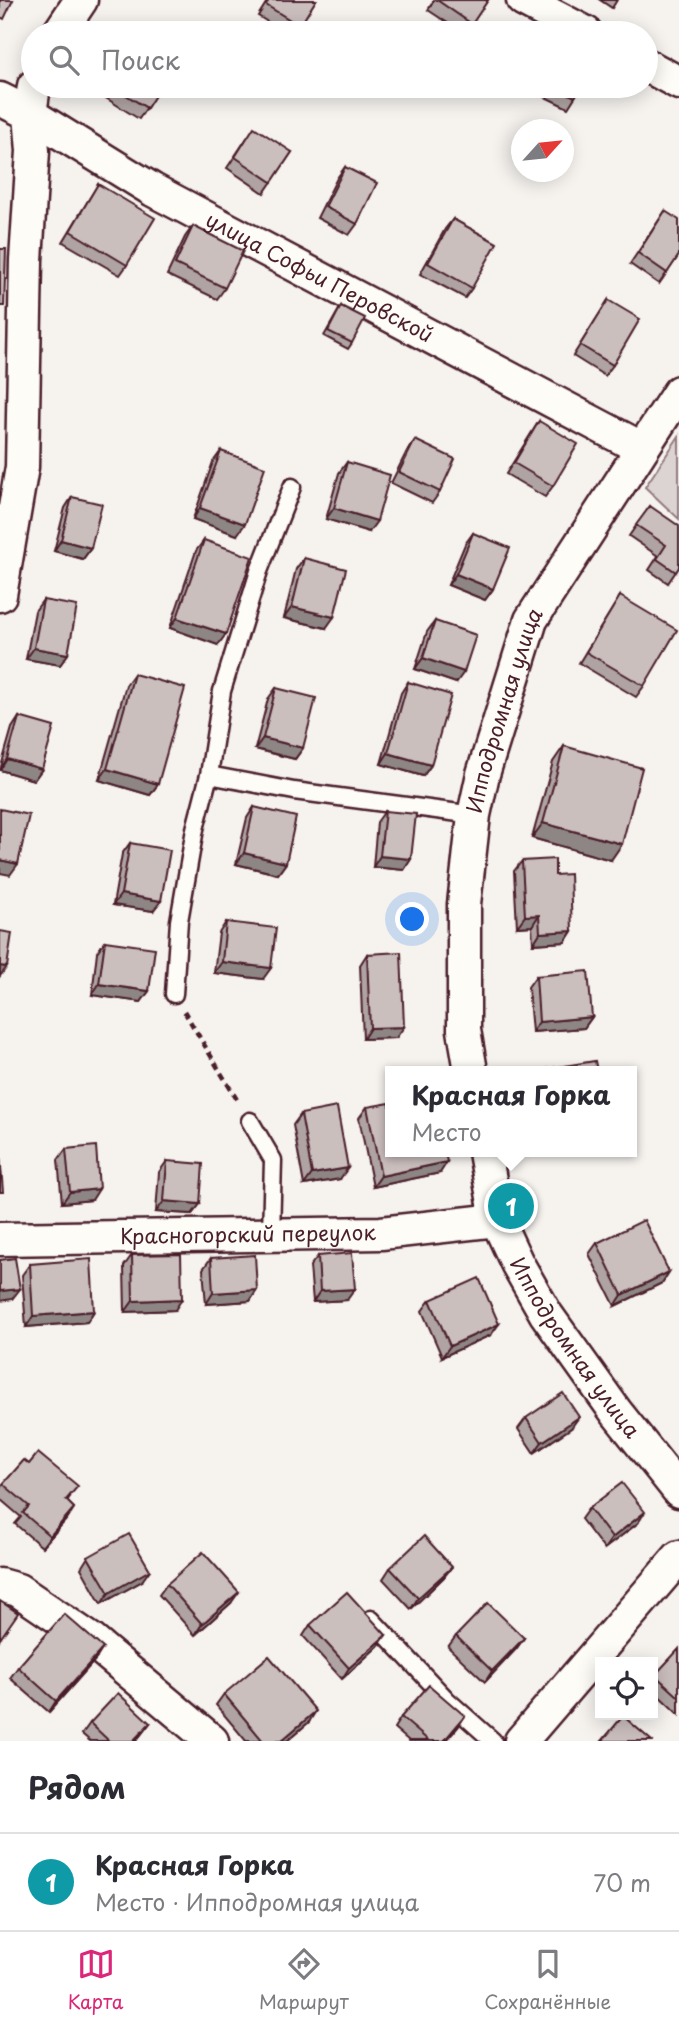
<!DOCTYPE html>
<html lang="ru">
<meta charset="utf-8">
<style>
body{margin:0;font-family:"Playpen Sans",sans-serif;background:#f2f2f3;color:#2b2b33}
.controls{position:absolute;right:21px;bottom:21px;display:grid;overflow:hidden;border-radius:0px;box-shadow:0 4px 18px #0003}
.controls button{width:63px;height:63px;display:grid;place-items:center;padding:0;border:0;border-bottom:2px solid #e1e1e2;background:#fff;color:#2b2b33;font:35px sans-serif}
.compass{position:absolute;left:511px;top:119px;width:63px;height:63px;border-radius:50%;background:#fff;box-shadow:0 4px 18px #0003;rotate:63deg}
.you{position:absolute;left:413px;top:920px;width:24px;height:24px;margin:-18px;border:5px solid #fff;border-radius:50%;background:#1a73e8;box-shadow:0 0 0 10px #1a73e833}
.badge{display:grid;place-items:center;width:46px;height:46px;border-radius:50%;background:#db2777;color:#fff;font-size:23px;font-weight:700}
.pin{position:absolute;translate:-50% -50%;border:4px solid #fff;box-shadow:0 2px 7px #0006}
.popup{position:absolute;left:385px;top:1066px;width:252px;height:91px;box-sizing:border-box;display:grid;place-content:center;border-radius:0px;background:#fff;filter:drop-shadow(0 2px 5px #0005);font-size:23px;white-space:nowrap;color:#7c7c81}
.popup b{font-size:26px;color:#2b2b33}
.popup::after{content:'';position:absolute;left:50%;top:100%;margin-left:-14px;border:14px solid transparent;border-top-color:#fff}
.list{margin:0;padding:0;list-style:none}
h2{display:flex;justify-content:space-between;align-items:center;height:91px;margin:0;padding:0 28px;font-size:30px}
h2 small{font-size:23px;font-weight:400;color:#7c7c81}
.list li{display:grid;grid-template-columns:46px 1fr auto;gap:21px;align-items:center;box-sizing:border-box;height:98px;padding:0 28px;border-top:2px solid #e1e1e2}
.list b{display:block;font-size:26px;white-space:nowrap}
.list p{margin:0;font-size:23px;white-space:nowrap;color:#7c7c81}
.list em{font-size:23px;font-style:normal;color:#7c7c81}
.icon{flex:none;width:38px;height:38px;fill:none;stroke:currentColor;stroke-width:2;stroke-linecap:round;stroke-linejoin:round}
.map{position:relative;flex:none;width:679px;height:1741px;overflow:hidden}
.search{position:absolute;background:#fff;box-shadow:0 4px 18px #0003;left:21px;right:21px;top:21px;height:77px;display:flex;align-items:center;gap:18px;box-sizing:border-box;padding:0 24px;border-radius:38px;color:#7c7c81;font-size:26px}
.sheet{height:189px;background:#fff}
nav{display:flex;justify-content:space-around;align-items:center;box-sizing:border-box;height:98px;border-top:2px solid #e1e1e2;background:#fff;font-size:19px;color:#7c7c81}
nav a{display:grid;justify-items:center;gap:4px}
nav .on{color:#db2777}
.map>svg:first-child{display:block}
.green{fill:#dcd4d2;stroke:#937a7e;stroke-width:2}
.lines{fill:none;stroke-linecap:round;stroke-linejoin:round}
.service-casing{stroke:#4a1f2b;stroke-width:21}
.minor-casing{stroke:#4a1f2b;stroke-width:37}
.path{stroke:#4a1f2b;stroke-width:4.5;stroke-dasharray:7 5;stroke-linecap:butt}
.service{stroke:#fdfcf7;stroke-width:16}
.minor{stroke:#fdfcf7;stroke-width:32}
.wall{fill:#afa4a3;stroke:#4a1f2b;stroke-width:2}
.shaded-wall{fill:#8e8685;stroke:#4a1f2b;stroke-width:2}
.building{fill:#cbbfbe;stroke:#4a1f2b;stroke-width:2}
.labels{text-anchor:middle;stroke-width:6;stroke-linejoin:round;paint-order:stroke}
.street-label{font-size:21px;fill:#4a1f2b;stroke:#fdfcf7}
</style>
<div class="map">
<svg width="679" height="1741" viewBox="0 0 679 1741">
<rect width="100%" height="100%" fill="#f6f3ef"/>
<filter id="ink" filterUnits="userSpaceOnUse"><feTurbulence type="fractalNoise" baseFrequency=".0143" numOctaves="2"/><feDisplacementMap in="SourceGraphic" scale="14" xChannelSelector="R" yChannelSelector="G"/><feConvolveMatrix kernelMatrix="1 2 1 2 8 2 1 2 1" color-interpolation-filters="sRGB"/></filter>
<g filter="url(#ink)">
<path class="green" d="M679,436v83l-34,-32z"/>
<g class="lines">
<g class="service-casing">
<g id="service">
<path d="M209,775l13,-84 37,-120 33,-84"/>
<path d="M174,994l5,-73 16,-92 14,-54 85,16 180,24"/>
<path d="M250,1121l23,39 -2,74"/>
<path d="M371,1619l76,81 46,41"/>
</g>
</g>
<g class="minor-casing">
<g id="minor">
<path d="M523,0l63,33"/>
<path d="M59,33l22,-33"/>
<path d="M646,65l33,18"/>
<path id="s1" d="M0,99l30,15 123,76 488,258"/>
<path d="M0,595l22,-128 4,-207 7,-109 -3,-37 4,-28"/>
<path id="s2" d="M471,1071l-7,-41v-126l10,-89 9,-41 48,-154 148,-228"/>
<path id="s3" d="M485,1152l12,68 20,43 29,51 70,98 63,79"/>
<path id="s4" d="M0,1239l381,-6 116,-13"/>
<path d="M0,1585l18,5 72,49 122,102"/>
<path d="M521,1741l158,-184"/>
</g>
</g>
<path class="path" d="M184,1011l55,92"/>
<use href="#service" class="service"/>
<use href="#minor" class="minor"/>
</g>
<g class="wall">
<path d="M268,0h48l-22,33h-8l-28,-17z"/>
<path d="M434,0h54l-23,33h-2l-35,-23z"/>
<path d="M600,0h17l-5,8z"/>
<path d="M107,86h54l-22,33 -38,-24z"/>
<path d="M546,86h35l-6,11 -7,11 -27,-13z"/>
<path d="M247,138l45,14 -28,41 -37,-25z"/>
<path d="M345,167l12,57 -8,11 -32,-17 20,-40z"/>
<path d="M98,184l29,81 -7,10 -57,-33z"/>
<path d="M665,211l14,44 -20,29 -29,-20z"/>
<path d="M453,219l19,69 -7,10 -45,-24 25,-45z"/>
<path d="M193,226l32,62 -8,11 -50,-24 18,-38z"/>
<path d="M608,300l5,65 -8,11 -32,-20z"/>
<path d="M341,306l11,37 -4,6 -24,-13z"/>
<path d="M539,421l14,65 -8,11 -39,-23z"/>
<path d="M415,440l25,52 -8,11 -41,-20 16,-32z"/>
<path d="M221,451l16,84 -44,-16 20,-57z"/>
<path d="M347,462l22,70 -43,-13 13,-46z"/>
<path d="M72,497l19,51 -8,11 -29,-8 11,-43z"/>
<path d="M650,506l29,61 -11,16 -19,-13 9,-14 -29,-20z"/>
<path d="M473,533l20,56 -8,11 -37,-15 17,-41z"/>
<path d="M204,540l14,105 -48,-17 26,-77z"/>
<path d="M304,558l22,70 -42,-10 12,-49z"/>
<path d="M620,596l24,90 -8,11 -57,-34z"/>
<path d="M43,600l25,54 -8,11 -34,-6 9,-48z"/>
<path d="M435,621l21,62 -41,-14 12,-37z"/>
<path d="M134,674l24,110 -8,11 -51,-15 27,-95z"/>
<path d="M408,682l23,83 -8,11 -42,-12 20,-71z"/>
<path d="M276,688l27,60 -8,11 -40,-10 13,-50z"/>
<path d="M19,717l23,52 -8,11 -34,-10 12,-42z"/>
<path d="M564,746l47,114 -79,-22 21,-76z"/>
<path d="M254,807l32,56 -8,11 -42,-10 11,-46z"/>
<path d="M385,811l26,48 -7,11 -31,-3 4,-45z"/>
<path d="M130,843l23,68 -40,-6 9,-51z"/>
<path d="M522,861l33,14 17,56 -7,11 -32,2 -1,-18 -15,1 -3,-56z"/>
<path d="M226,922l37,57 -49,-6 5,-40z"/>
<path d="M105,941l44,50 -8,11 -49,-7 5,-43z"/>
<path d="M367,954l29,84 -33,1 -3,-74z"/>
<path d="M536,976l56,41 -8,11 -52,4 -4,-45z"/>
<path d="M367,1107l73,66 -67,14 -14,-69z"/>
<path d="M301,1114l39,65 -36,6 -11,-60z"/>
<path d="M66,1149l26,51 -30,3 -4,-43z"/>
<path d="M167,1161l33,43 -8,10 -36,-2 3,-40z"/>
<path d="M597,1243l72,29 -7,11 -47,23 -26,-52z"/>
<path d="M132,1255l43,55 -50,2 -1,-46z"/>
<path d="M318,1256l29,44 -34,2 -3,-36z"/>
<path d="M211,1258l46,32 -7,11 -44,3 -3,-35z"/>
<path d="M30,1264l64,47 -7,11 -61,5 -4,-52z"/>
<path d="M430,1300l61,35 -49,22 -20,-46z"/>
<path d="M526,1418l45,10 -37,25 -16,-24z"/>
<path d="M3,1484l67,13 -3,4 7,7 -7,11 -25,28 -27,-23 6,-7 -21,-18v-11z"/>
<path d="M589,1508l49,15 -34,26 -23,-30z"/>
<path d="M88,1557l54,24 -41,23 -20,-36z"/>
<path d="M390,1568l54,9 -33,32 -28,-30z"/>
<path d="M167,1584l64,19 -36,32 -36,-40z"/>
<path d="M310,1625l76,10 -8,11 -36,33 -39,-43z"/>
<path d="M456,1636l68,2 -8,11 -31,33 -37,-35z"/>
<path d="M679,1649v66l-26,-25v-12z"/>
<path d="M96,1659l-47,53 -39,-34 8,-11z"/>
<path d="M224,1694l85,28 -22,19h-41l-30,-36z"/>
<path d="M401,1717l57,10 -12,14h-37l-15,-13z"/>
<path d="M90,1723h60l-14,18h-46l-8,-7z"/>
</g>
<g class="shaded-wall">
<path d="M200,508l45,16 -8,11 -44,-16z"/>
<path d="M334,508l43,13 -8,11 -43,-13z"/>
<path d="M61,540l30,8 -8,11 -29,-8z"/>
<path d="M456,574l37,15 -8,11 -37,-15z"/>
<path d="M292,607l42,10 -8,11 -42,-10z"/>
<path d="M177,618l49,16 -8,11 -48,-17z"/>
<path d="M34,648l34,6 -8,11 -34,-6z"/>
<path d="M423,658l41,14 -8,11 -41,-14z"/>
<path d="M263,738l40,10 -8,11 -40,-10z"/>
<path d="M388,753l43,12 -8,11 -42,-12z"/>
<path d="M7,759l35,10 -8,11 -34,-10z"/>
<path d="M107,769l51,15 -8,11 -51,-15z"/>
<path d="M543,823l79,21 -11,16 -79,-22z"/>
<path d="M244,853l42,10 -8,11 -42,-10z"/>
<path d="M380,856l31,3 -7,11 -31,-3z"/>
<path d="M0,860l18,4 -8,11 -10,-2z"/>
<path d="M121,894l40,7 -8,10 -40,-6z"/>
<path d="M539,915l-7,11 -15,1 8,-11z"/>
<path d="M572,931l-7,11 -32,2 7,-11z"/>
<path d="M222,962l49,6 -8,11 -49,-6z"/>
<path d="M0,966l7,1 -7,9z"/>
<path d="M99,984l50,7 -8,11 -49,-7z"/>
<path d="M592,1017l-8,11 -52,4 7,-10z"/>
<path d="M404,1027l-8,11 -33,1 7,-11z"/>
<path d="M447,1162l-7,11 -67,14 8,-11z"/>
<path d="M348,1168l-8,11 -36,6 8,-11z"/>
<path d="M99,1189l-7,11 -30,3 8,-11z"/>
<path d="M164,1201l36,3 -8,10 -36,-2z"/>
<path d="M669,1272l-7,11 -47,23 7,-11z"/>
<path d="M20,1289l-8,10 -12,2v-10z"/>
<path d="M355,1289l-8,11 -34,2 7,-11z"/>
<path d="M257,1290l-7,11 -44,3 7,-11z"/>
<path d="M182,1299l-7,11 -50,2 8,-11z"/>
<path d="M94,1311l-7,11 -61,5 7,-11z"/>
<path d="M499,1324l-8,11 -49,22 8,-11z"/>
<path d="M579,1417l-8,11 -37,25 8,-11z"/>
<path d="M74,1508l-7,11 -25,28 8,-11z"/>
<path d="M645,1512l-7,11 -34,26 8,-11z"/>
<path d="M452,1567l-8,10 -33,32 7,-11z"/>
<path d="M150,1570l-8,11 -41,23 8,-11z"/>
<path d="M239,1592l-8,11 -36,32 7,-11z"/>
<path d="M386,1635l-8,11 -36,33 7,-11z"/>
<path d="M524,1638l-8,11 -31,33 7,-11z"/>
<path d="M103,1648l-7,11 -47,53 7,-11z"/>
<path d="M316,1711l-7,11 -22,19h-6z"/>
<path d="M465,1716l-7,11 -12,14h-2z"/>
<path d="M150,1723l-14,18h-3z"/>
</g>
<g class="building">
<path d="M0,0h13l-9,19 -4,-2z"/>
<path d="M269,0h47l-16,26 -34,-21z"/>
<path d="M437,0h51l-16,24z"/>
<path d="M112,86h49l-14,22z"/>
<path d="M552,86h29l-6,11z"/>
<path d="M254,127l38,25 -20,30 -37,-25z"/>
<path d="M345,167l32,16 -20,41 -32,-17z"/>
<path d="M98,184l57,34 -28,47 -57,-34z"/>
<path d="M665,211l14,9v35l-12,18 -29,-20z"/>
<path d="M453,219l44,24 -25,45 -44,-25z"/>
<path d="M193,226l50,25 -18,37 -50,-24z"/>
<path d="M0,249h6l-2,57h-4z"/>
<path d="M608,300l32,19 -27,46 -33,-20z"/>
<path d="M341,306l24,12 -13,25 -24,-12z"/>
<path d="M539,421l39,23 -25,42 -39,-23z"/>
<path d="M415,440l40,19 -15,33 -41,-20z"/>
<path d="M221,451l44,16 -20,57 -45,-16z"/>
<path d="M347,462l43,13 -13,46 -43,-13z"/>
<path d="M72,497l30,7 -11,44 -30,-8z"/>
<path d="M650,506l29,20v41l-3,5 -19,-13 9,-14 -30,-20z"/>
<path d="M473,533l37,15 -17,41 -37,-15z"/>
<path d="M204,540l48,17 -26,77 -49,-16z"/>
<path d="M304,558l42,11 -12,48 -42,-10z"/>
<path d="M620,596l57,34 -33,56 -58,-34z"/>
<path d="M43,600l34,6 -9,48 -34,-6z"/>
<path d="M435,621l41,14 -12,37 -41,-14z"/>
<path d="M134,674l51,14 -27,96 -51,-15z"/>
<path d="M408,682l43,13 -20,70 -43,-12z"/>
<path d="M276,688l40,10 -13,50 -40,-10z"/>
<path d="M19,717l35,10 -12,42 -35,-10z"/>
<path d="M564,746l78,22 -20,76 -79,-21z"/>
<path d="M254,807l42,10 -10,46 -42,-10z"/>
<path d="M0,809l29,6 -11,49 -18,-4z"/>
<path d="M385,811l31,3 -5,45 -31,-3z"/>
<path d="M130,843l40,7 -9,51 -40,-7z"/>
<path d="M555,859v16l15,-1 2,57 -32,2 -1,-18 -14,1 -3,-55z"/>
<path d="M226,922l50,6 -5,40 -49,-6z"/>
<path d="M0,931l12,2 -5,34 -7,-1z"/>
<path d="M105,941l50,7 -6,43 -50,-7z"/>
<path d="M401,952l3,75 -34,1 -3,-74z"/>
<path d="M588,971l4,46 -53,5 -3,-46z"/>
<path d="M595,1061l2,10h-50l-1,-2z"/>
<path d="M390,1103v49h55l2,10 -66,14 -14,-69z"/>
<path d="M337,1107l11,61 -36,6 -11,-60z"/>
<path d="M96,1146l3,43 -29,3 -4,-43z"/>
<path d="M0,1153l3,39h-3z"/>
<path d="M167,1161l36,3 -3,40 -36,-3z"/>
<path d="M644,1220l25,52 -47,23 -25,-52z"/>
<path d="M352,1253l3,36 -35,2 -2,-35z"/>
<path d="M181,1254l1,45 -49,2 -1,-46z"/>
<path d="M255,1255l2,35 -44,3 -2,-35z"/>
<path d="M15,1258l5,31 -20,2v-31z"/>
<path d="M91,1259l3,52 -61,5 -3,-52z"/>
<path d="M479,1278l20,46 -49,22 -20,-46z"/>
<path d="M563,1393l16,24 -37,25 -16,-24z"/>
<path d="M38,1453l40,33 -12,14 8,8 -24,28 -27,-23 6,-7 -26,-22 21,-24 5,4z"/>
<path d="M622,1483l23,29 -33,26 -23,-30z"/>
<path d="M129,1534l21,36 -41,23 -21,-36z"/>
<path d="M424,1536l28,31 -34,31 -28,-30z"/>
<path d="M203,1552l36,40 -37,32 -35,-40z"/>
<path d="M347,1592l39,43 -37,33 -39,-43z"/>
<path d="M0,1601l18,12 -18,26z"/>
<path d="M488,1603l36,35 -32,33 -36,-35z"/>
<path d="M64,1614l39,34 -47,53 -38,-34z"/>
<path d="M679,1649v48l-24,-22z"/>
<path d="M269,1656l47,55 -35,30h-18l-39,-47z"/>
<path d="M429,1685l36,31 -21,25h-15l-28,-24z"/>
<path d="M118,1693l32,30 -17,18h-24l-19,-18z"/>
<path d="M623,1716l29,25h-50z"/>
</g>
</g>
<g class="labels">
<g class="street-label">
<text dy="7" stroke="none"><textPath href="#s1" startOffset="366">улица Софьи Перовской</textPath></text>
<text dy="7" stroke="none"><textPath href="#s2" startOffset="366">Ипподромная улица</textPath></text>
<text dy="7" stroke="none"><textPath href="#s4" startOffset="248">Красногорский переулок</textPath></text>
<text dy="7" stroke="none"><textPath href="#s3" startOffset="219">Ипподромная улица</textPath></text>
</g>
</g>
</svg>
<div class="controls">
<button><svg class="icon" aria-label="locate" viewBox="0 0 24 24"><circle cx="12" cy="12" r="6"/><path d="M12 2v4M12 18v4M2 12h4M18 12h4"/></svg></button>
</div>
<svg class="compass" viewBox="-18 -18 36 36"><path d="M0-13l5 13h-10z" fill="#e53935"/><path d="M0 13l5-13h-10z" fill="#7c7c81"/></svg>
<div class="you"></div>
<div class="pin badge" style="left:511px;top:1206px;background:#0f9aa8">1</div>
<div class="popup"><b>Красная Горка</b>Место</div>
<div class="search"><svg class="icon" aria-label="search" viewBox="0 0 24 24"><circle cx="10" cy="10" r="6"/><path d="M15 15l6 6"/></svg>Поиск</div>
</div>
<section class="sheet">
<h2>Рядом<small></small></h2>
<ul class="list">
<li><span class="badge" style="background:#0f9aa8">1</span><div><b>Красная Горка</b><p>Место · Ипподромная улица</p></div><em>70 m</em></li>
</ul>
</section>
<nav>
<a class="on"><svg class="icon" aria-label="map" viewBox="0 0 24 24"><path d="M3 6l6-2 6 2 6-2v14l-6 2-6-2-6 2zM9 4v14M15 6v14"/></svg>Карта</a>
<a><svg class="icon" aria-label="directions" viewBox="0 0 24 24"><path d="M12 3l9 9-9 9-9-9zM9 14v-3h6M13 9l2 2-2 2"/></svg>Маршрут</a>
<a><svg class="icon" aria-label="saved" viewBox="0 0 24 24"><path d="M7 4h10v16l-5-4-5 4z"/></svg>Сохранённые</a>
</nav>
